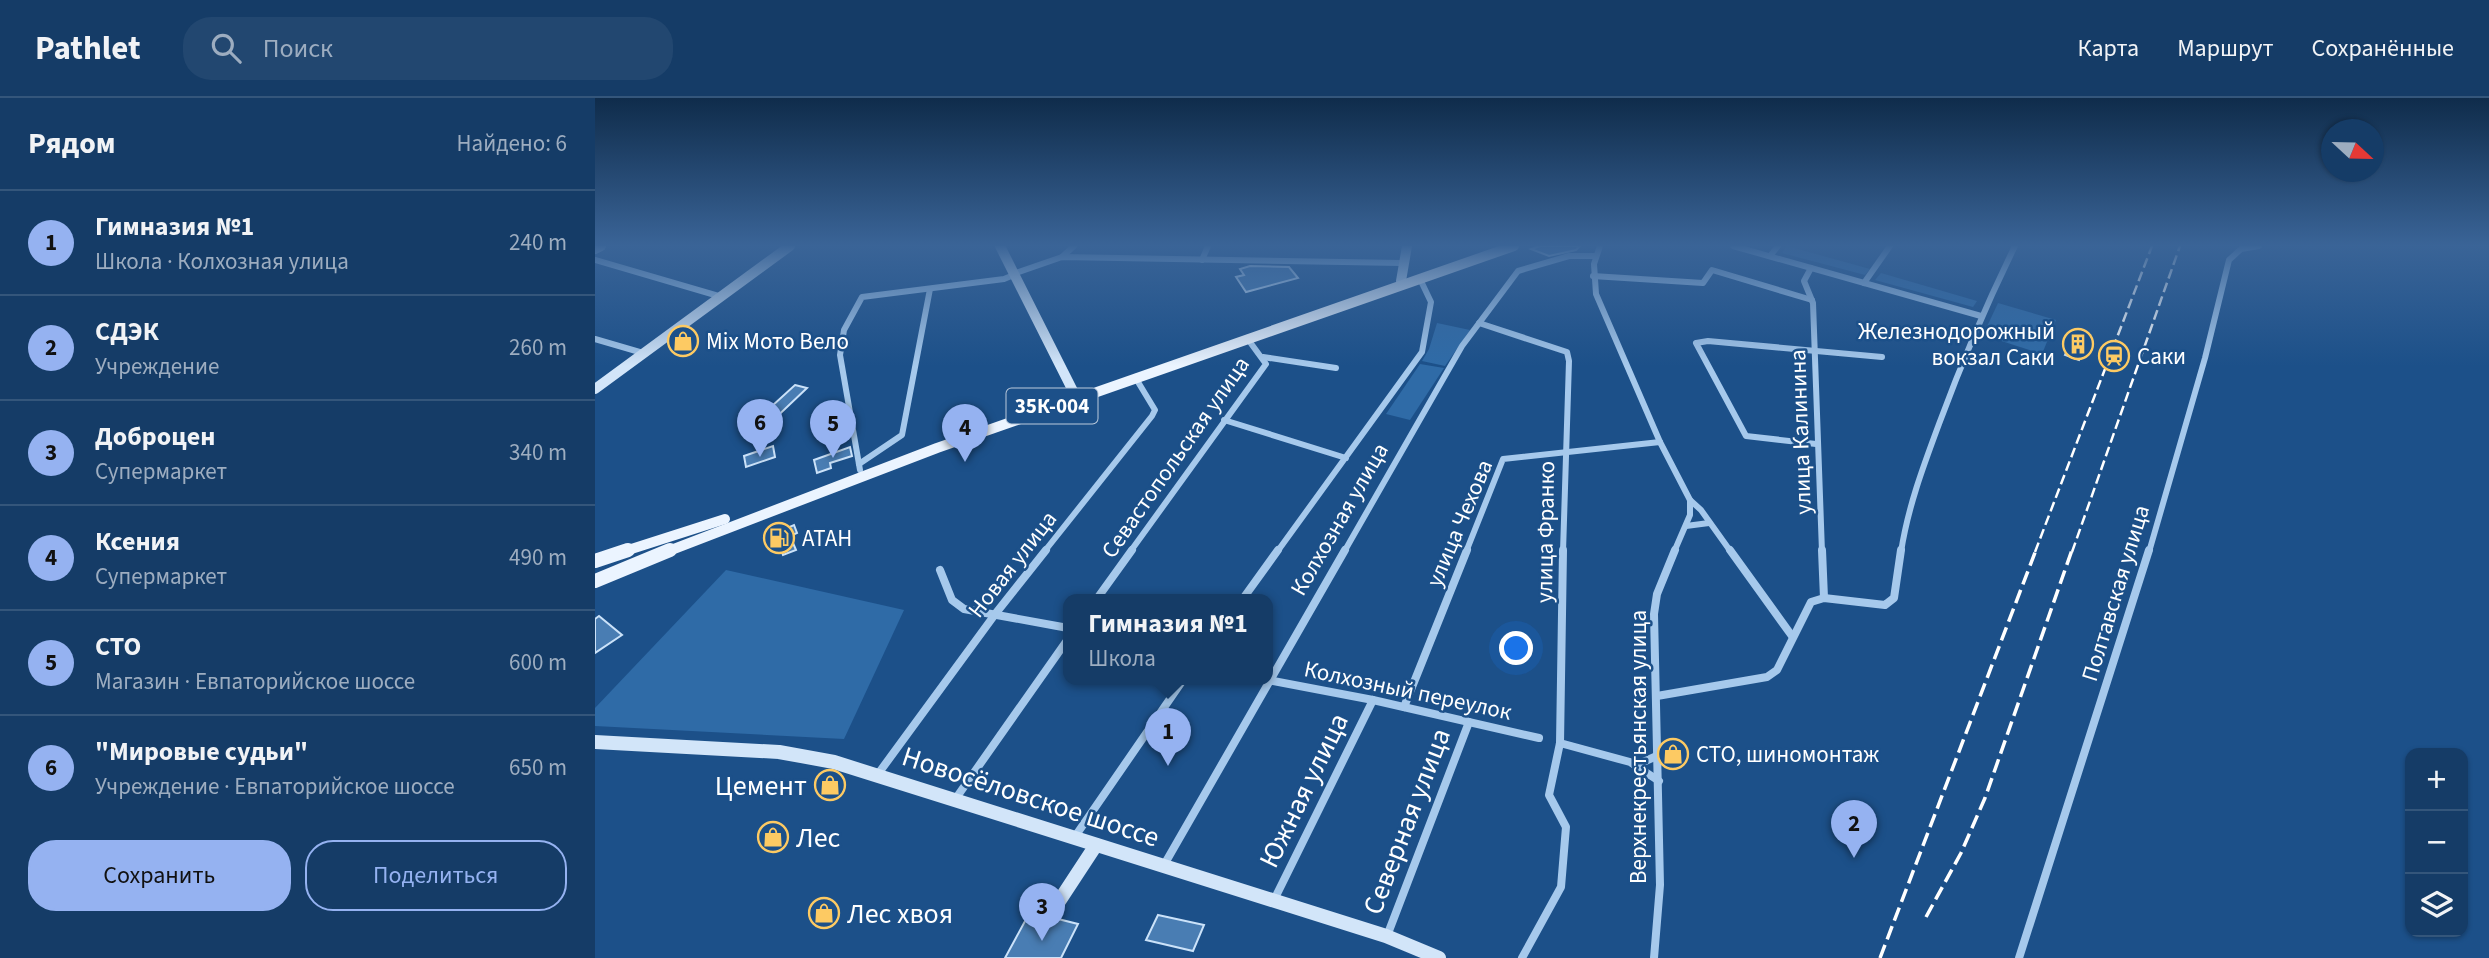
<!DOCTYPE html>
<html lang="ru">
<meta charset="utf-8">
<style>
body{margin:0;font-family:"Source Sans 3",sans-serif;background:#224770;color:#f1f3f6}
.controls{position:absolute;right:21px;bottom:21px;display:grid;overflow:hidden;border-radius:14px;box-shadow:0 2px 5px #0004}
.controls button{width:63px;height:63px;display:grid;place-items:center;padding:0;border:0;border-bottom:2px solid #34567b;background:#153c67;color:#f1f3f6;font:35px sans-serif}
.compass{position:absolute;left:1726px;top:21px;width:63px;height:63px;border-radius:50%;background:#153c67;box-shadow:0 2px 5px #0004;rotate:112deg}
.you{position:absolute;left:922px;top:551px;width:24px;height:24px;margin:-18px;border:5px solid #fff;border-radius:50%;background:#1a73e8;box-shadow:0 0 0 10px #1a73e833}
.badge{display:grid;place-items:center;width:46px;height:46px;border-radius:50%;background:#95b2f1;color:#111;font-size:23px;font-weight:700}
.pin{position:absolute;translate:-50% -58px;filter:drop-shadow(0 2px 4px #0008)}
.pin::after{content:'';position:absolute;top:37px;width:24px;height:21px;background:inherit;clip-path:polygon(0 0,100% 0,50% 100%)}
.popup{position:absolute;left:468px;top:496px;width:210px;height:91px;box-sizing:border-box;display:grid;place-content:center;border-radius:14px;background:#153c67;filter:drop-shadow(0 2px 5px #0005);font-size:23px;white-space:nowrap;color:#9dadc0}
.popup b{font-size:26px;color:#f1f3f6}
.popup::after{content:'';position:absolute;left:50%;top:100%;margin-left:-14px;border:14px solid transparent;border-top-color:#153c67}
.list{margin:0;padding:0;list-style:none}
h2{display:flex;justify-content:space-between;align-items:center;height:91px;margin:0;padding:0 28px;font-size:30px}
h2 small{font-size:23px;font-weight:400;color:#9dadc0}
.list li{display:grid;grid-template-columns:46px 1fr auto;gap:21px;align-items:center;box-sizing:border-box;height:105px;padding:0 28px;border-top:2px solid #34567b}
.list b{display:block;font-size:26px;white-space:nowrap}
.list p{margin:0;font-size:23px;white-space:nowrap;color:#9dadc0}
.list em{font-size:23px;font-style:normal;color:#9dadc0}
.actions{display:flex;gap:14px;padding:21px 28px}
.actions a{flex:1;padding:16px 0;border:2px solid #95b2f1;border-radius:28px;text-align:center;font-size:24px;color:#95b2f1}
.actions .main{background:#95b2f1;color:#111}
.icon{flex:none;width:38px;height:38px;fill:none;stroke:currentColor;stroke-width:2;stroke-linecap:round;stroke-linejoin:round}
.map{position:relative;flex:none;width:1894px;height:860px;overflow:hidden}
header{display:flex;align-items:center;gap:42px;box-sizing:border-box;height:98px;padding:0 35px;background:#153c67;border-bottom:2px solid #34567b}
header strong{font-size:33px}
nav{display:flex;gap:38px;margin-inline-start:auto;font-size:24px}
.search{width:490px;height:63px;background:#224770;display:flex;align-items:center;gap:18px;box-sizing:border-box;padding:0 24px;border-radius:28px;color:#9dadc0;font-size:26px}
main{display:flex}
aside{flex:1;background:#153c67}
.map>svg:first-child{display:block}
.green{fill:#2f6ba7}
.building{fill:#497db3;stroke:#cbe2f9;stroke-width:2}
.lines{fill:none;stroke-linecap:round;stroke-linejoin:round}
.street-far1{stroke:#a6c9ec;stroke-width:6}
.street{stroke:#a6c9ec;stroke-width:8}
.secondary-far1{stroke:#d2e5f9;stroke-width:10}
.secondary{stroke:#d2e5f9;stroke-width:14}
.primary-far1{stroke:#ebf4ff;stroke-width:10}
.primary{stroke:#ebf4ff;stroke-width:14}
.rail-far1{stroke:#fff;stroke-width:2.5;stroke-dasharray:10 4.5;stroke-linecap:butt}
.rail{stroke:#fff;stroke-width:3.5;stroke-dasharray:14 6;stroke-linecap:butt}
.labels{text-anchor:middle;stroke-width:5;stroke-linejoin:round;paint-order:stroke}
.shield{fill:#1c5089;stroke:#bbcadc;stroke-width:2}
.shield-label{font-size:21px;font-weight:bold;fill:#fff}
.poi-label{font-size:23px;fill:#fff;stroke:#1c5089;text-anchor:start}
.street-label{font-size:23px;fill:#fff;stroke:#1c5089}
.near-poi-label{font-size:28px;fill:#fff;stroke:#1c5089;text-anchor:start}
.near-street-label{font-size:28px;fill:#fff;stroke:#1c5089}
</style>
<header>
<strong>Pathlet</strong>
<div class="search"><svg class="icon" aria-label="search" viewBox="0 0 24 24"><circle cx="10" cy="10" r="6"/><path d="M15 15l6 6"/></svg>Поиск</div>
<nav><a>Карта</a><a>Маршрут</a><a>Сохранённые</a></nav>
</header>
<main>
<aside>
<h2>Рядом<small>Найдено: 6</small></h2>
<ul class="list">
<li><span class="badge">1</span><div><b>Гимназия №1</b><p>Школа · Колхозная улица</p></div><em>240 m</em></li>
<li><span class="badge">2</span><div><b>СДЭК</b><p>Учреждение</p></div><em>260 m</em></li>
<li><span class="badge">3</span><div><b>Доброцен</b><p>Супермаркет</p></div><em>340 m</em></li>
<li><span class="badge">4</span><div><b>Ксения</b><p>Супермаркет</p></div><em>490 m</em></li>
<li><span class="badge">5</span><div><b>СТО</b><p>Магазин · Евпаторийское шоссе</p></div><em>600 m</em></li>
<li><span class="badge">6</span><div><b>&quot;Мировые судьи&quot;</b><p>Учреждение · Евпаторийское шоссе</p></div><em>650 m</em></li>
</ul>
<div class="actions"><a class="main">Сохранить</a><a>Поделиться</a></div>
</aside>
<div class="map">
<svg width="1894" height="860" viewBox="0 0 1894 860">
<rect width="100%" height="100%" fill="#1c5089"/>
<g class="green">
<path d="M1192,148l83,23 -5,6 -83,-22z"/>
<path d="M1286,175l96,28 -4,6 -98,-27z"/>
<path d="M1403,205l58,17 -14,34 -59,-19z"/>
<path d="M842,225l33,7 -25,36 -23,-5 7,-12z"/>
<path d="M825,266l24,4 -34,52 -24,-6z"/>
<path d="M131,472l178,40 -60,129 -249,-13v-18z"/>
</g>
<g class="building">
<path d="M945,148h40l-4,4 -27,6 -18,-7z"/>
<path d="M655,168l39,1 9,11 -52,14 -10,-15 8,-2 -4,-6z"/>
<path d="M1481,232l14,5 -11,25 -14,-5z"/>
<path d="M200,287l12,3 -41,39 -21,-4 8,-7 7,1z"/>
<path d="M178,348l2,11 -29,10 -2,-11z"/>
<path d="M255,349l2,9 -22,7 1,5 -14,5 -3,-13z"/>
<path d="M199,427l3,8 -7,3 6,14 -13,5 -5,-15 -9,4 -3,-7z"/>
<path d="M4,518l23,19 -27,18v-34z"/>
<path d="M435,814l48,12 -17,34h-56z"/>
<path d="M563,817l46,10 -11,26 -47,-11z"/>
</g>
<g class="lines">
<g class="street-far1">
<path d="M1005,148l-6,18 2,30 64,148 30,58v15l-16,37"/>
<path d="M1138,148l248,70"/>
<path d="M1175,158l8,-10"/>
<path d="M467,159l12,-11"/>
<path d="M0,162l127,37"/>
<path d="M607,162l6,-14"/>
<path d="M1216,170l-7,13 9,22 9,249"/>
<path d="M421,175l46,-16 340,6"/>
<path d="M998,178l110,7 9,-13 100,30"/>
<path d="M1269,185l26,-37"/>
<path d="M884,225l88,29 2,9 -6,191"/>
<path d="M0,241l48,14"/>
<path d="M668,259l73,11"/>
<path d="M629,322l122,38"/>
<path d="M1221,346l-70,-8 -50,-93 12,-2 174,16"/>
<path d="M264,366l43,-29 28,-146"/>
<path d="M265,372l-20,-115 4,-25 18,-33 142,-18 12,-5"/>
<path d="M1095,402l11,10 30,42"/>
<path d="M1091,428l23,-3"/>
<path d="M449,454l108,-136 3,-6 -20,-33"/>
<path d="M535,454l136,-188 -19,-26"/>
<path d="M682,454l145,-200 9,-50 -11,-23"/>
<path d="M749,454l118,-206 56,-75 51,-15h25"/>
<path d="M871,454l37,-93 157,-17"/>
<path d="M1306,454c7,-45 22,-85 38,-128 23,-62 47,-119 76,-178"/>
<path d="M1554,454l56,-194 24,-98 12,-11 18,-3"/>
</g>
<g class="street">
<path d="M1135,452l62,86"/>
<path d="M1227,452l2,48"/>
<path d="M345,472l12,30 12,9 104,19"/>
<path d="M501,502l36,-50"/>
<path d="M647,502l36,-50"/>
<path d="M673,582l105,20 166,38"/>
<path d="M1062,598l110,-19 10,-7 34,-68 13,-4 61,7 9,-7 7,-48"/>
<path d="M809,609l63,-157"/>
<path d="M965,645l70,19 29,19"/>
<path d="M1038,665h8l18,-8"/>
<path d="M283,676l118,-161 50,-63"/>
<path d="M359,703l114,-162"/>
<path d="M479,740l109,-158"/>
<path d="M569,767l181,-315"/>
<path d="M679,802l99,-200"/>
<path d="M792,838l82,-214"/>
<path d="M927,860l39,-71 5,-60 -17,-32 11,-52 3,-193"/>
<path d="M1059,860l6,-73 -6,-271 3,-20 18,-44"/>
<path d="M1424,860l130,-408"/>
</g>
<g class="secondary-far1">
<path d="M405,148l74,147"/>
<path d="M0,151l6,-3"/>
<path d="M806,183l6,-35"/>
<path d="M0,291l195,-143"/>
</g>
<g class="secondary">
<path d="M0,644l184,10 55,10 552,174 53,22"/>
<path d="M459,811l42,-64"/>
</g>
<g class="primary-far1">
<path d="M27,454l103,-33"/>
<path d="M71,454l271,-104 577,-202"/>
</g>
<g class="primary">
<path d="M0,463l33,-11"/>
<path d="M0,483l75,-31"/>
</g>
<g class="rail-far1">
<path d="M1440,454l117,-306"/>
<path d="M1477,454l108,-306"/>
</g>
<g class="rail">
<path d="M1331,819l35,-64 24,-55 87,-248"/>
<path d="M1285,860l156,-408"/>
</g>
</g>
<linearGradient id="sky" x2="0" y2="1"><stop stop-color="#0f2c4b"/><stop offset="0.55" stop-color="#3a6497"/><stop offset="1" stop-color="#3a6497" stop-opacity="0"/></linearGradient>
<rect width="1894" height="268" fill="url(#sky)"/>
<defs>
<g id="shop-ring" transform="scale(1.575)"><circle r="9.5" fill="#1c5089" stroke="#fdca63" stroke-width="1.5"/><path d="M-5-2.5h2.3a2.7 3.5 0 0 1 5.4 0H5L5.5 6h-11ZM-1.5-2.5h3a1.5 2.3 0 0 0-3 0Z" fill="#fdca63"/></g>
<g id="building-ring" transform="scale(1.575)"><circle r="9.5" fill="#1c5089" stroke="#fdca63" stroke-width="1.5"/><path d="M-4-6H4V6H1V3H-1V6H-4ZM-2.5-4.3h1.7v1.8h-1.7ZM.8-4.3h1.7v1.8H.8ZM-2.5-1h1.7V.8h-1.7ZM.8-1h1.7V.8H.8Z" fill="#fdca63"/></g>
<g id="station-ring" transform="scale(1.575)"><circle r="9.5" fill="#1c5089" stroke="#fdca63" stroke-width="1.5"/><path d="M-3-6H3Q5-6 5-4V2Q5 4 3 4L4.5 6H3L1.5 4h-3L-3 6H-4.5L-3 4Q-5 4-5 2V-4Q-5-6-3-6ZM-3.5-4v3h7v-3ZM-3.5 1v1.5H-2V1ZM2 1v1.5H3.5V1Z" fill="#fdca63"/></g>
<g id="fuel-ring" transform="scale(1.575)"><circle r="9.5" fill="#1c5089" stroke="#fdca63" stroke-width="1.5"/><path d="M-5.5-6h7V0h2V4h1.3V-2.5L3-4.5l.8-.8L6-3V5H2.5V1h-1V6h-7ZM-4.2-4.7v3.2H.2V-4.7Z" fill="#fdca63"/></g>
</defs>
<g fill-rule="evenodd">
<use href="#shop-ring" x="88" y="243"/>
<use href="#building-ring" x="1483" y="246"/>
<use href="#station-ring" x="1519" y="258"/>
<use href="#fuel-ring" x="184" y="440"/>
<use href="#shop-ring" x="1078" y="656"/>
<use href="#shop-ring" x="235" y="687"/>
<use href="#shop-ring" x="178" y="739"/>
<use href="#shop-ring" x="229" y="815"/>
</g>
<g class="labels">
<rect class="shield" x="411.5" y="290.5" width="91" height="35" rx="5"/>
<g class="shield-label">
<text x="457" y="315">35К-004</text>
</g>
<g class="poi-label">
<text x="1460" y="241" text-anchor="end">Железнодорожный<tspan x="1460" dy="26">вокзал Саки</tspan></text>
<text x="111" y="251">Mix Мото Вело</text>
<text x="1542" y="266">Саки</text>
<text x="207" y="448">АТАН</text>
<text x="1101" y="664">СТО, шиномонтаж</text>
</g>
<g class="street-label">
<text transform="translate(1205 334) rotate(-92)" y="8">улица Калинина</text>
<text transform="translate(580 359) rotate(-55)" y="8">Севастопольская улица</text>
<text transform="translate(744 421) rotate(-60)" y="8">Колхозная улица</text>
<text transform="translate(864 425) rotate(-67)" y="8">улица Чехова</text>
<text transform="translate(950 434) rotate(-89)" y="8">улица Франко</text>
<text transform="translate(417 466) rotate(-52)" y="8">Новая улица</text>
<text transform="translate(1520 495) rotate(-73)" y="8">Полтавская улица</text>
<text transform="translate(813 592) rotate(12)" y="8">Колхозный переулок</text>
<text transform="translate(1043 649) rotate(-90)" y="8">Верхнекрестьянская улица</text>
</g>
<g class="near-poi-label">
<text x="212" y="697" text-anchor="end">Цемент</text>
<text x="201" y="749">Лес</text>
<text x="252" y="825">Лес хвоя</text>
</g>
<g class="near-street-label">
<text transform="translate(708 692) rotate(-64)" y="10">Южная улица</text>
<text transform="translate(436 698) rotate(18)" y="10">Новосёловское шоссе</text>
<text transform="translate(811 723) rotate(-69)" y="10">Северная улица</text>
</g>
</g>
</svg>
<div class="controls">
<button>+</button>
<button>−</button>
<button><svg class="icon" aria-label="layers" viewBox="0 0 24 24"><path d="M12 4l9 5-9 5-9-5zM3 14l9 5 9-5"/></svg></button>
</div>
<svg class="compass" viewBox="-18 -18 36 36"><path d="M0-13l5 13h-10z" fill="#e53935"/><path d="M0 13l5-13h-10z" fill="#9dadc0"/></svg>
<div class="you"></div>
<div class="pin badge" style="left:573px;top:668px">1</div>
<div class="popup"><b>Гимназия №1</b>Школа</div>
<div class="pin badge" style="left:1259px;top:760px">2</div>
<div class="pin badge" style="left:447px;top:843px">3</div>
<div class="pin badge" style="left:370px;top:364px">4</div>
<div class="pin badge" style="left:238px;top:360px">5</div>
<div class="pin badge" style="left:165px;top:359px">6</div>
</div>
</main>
